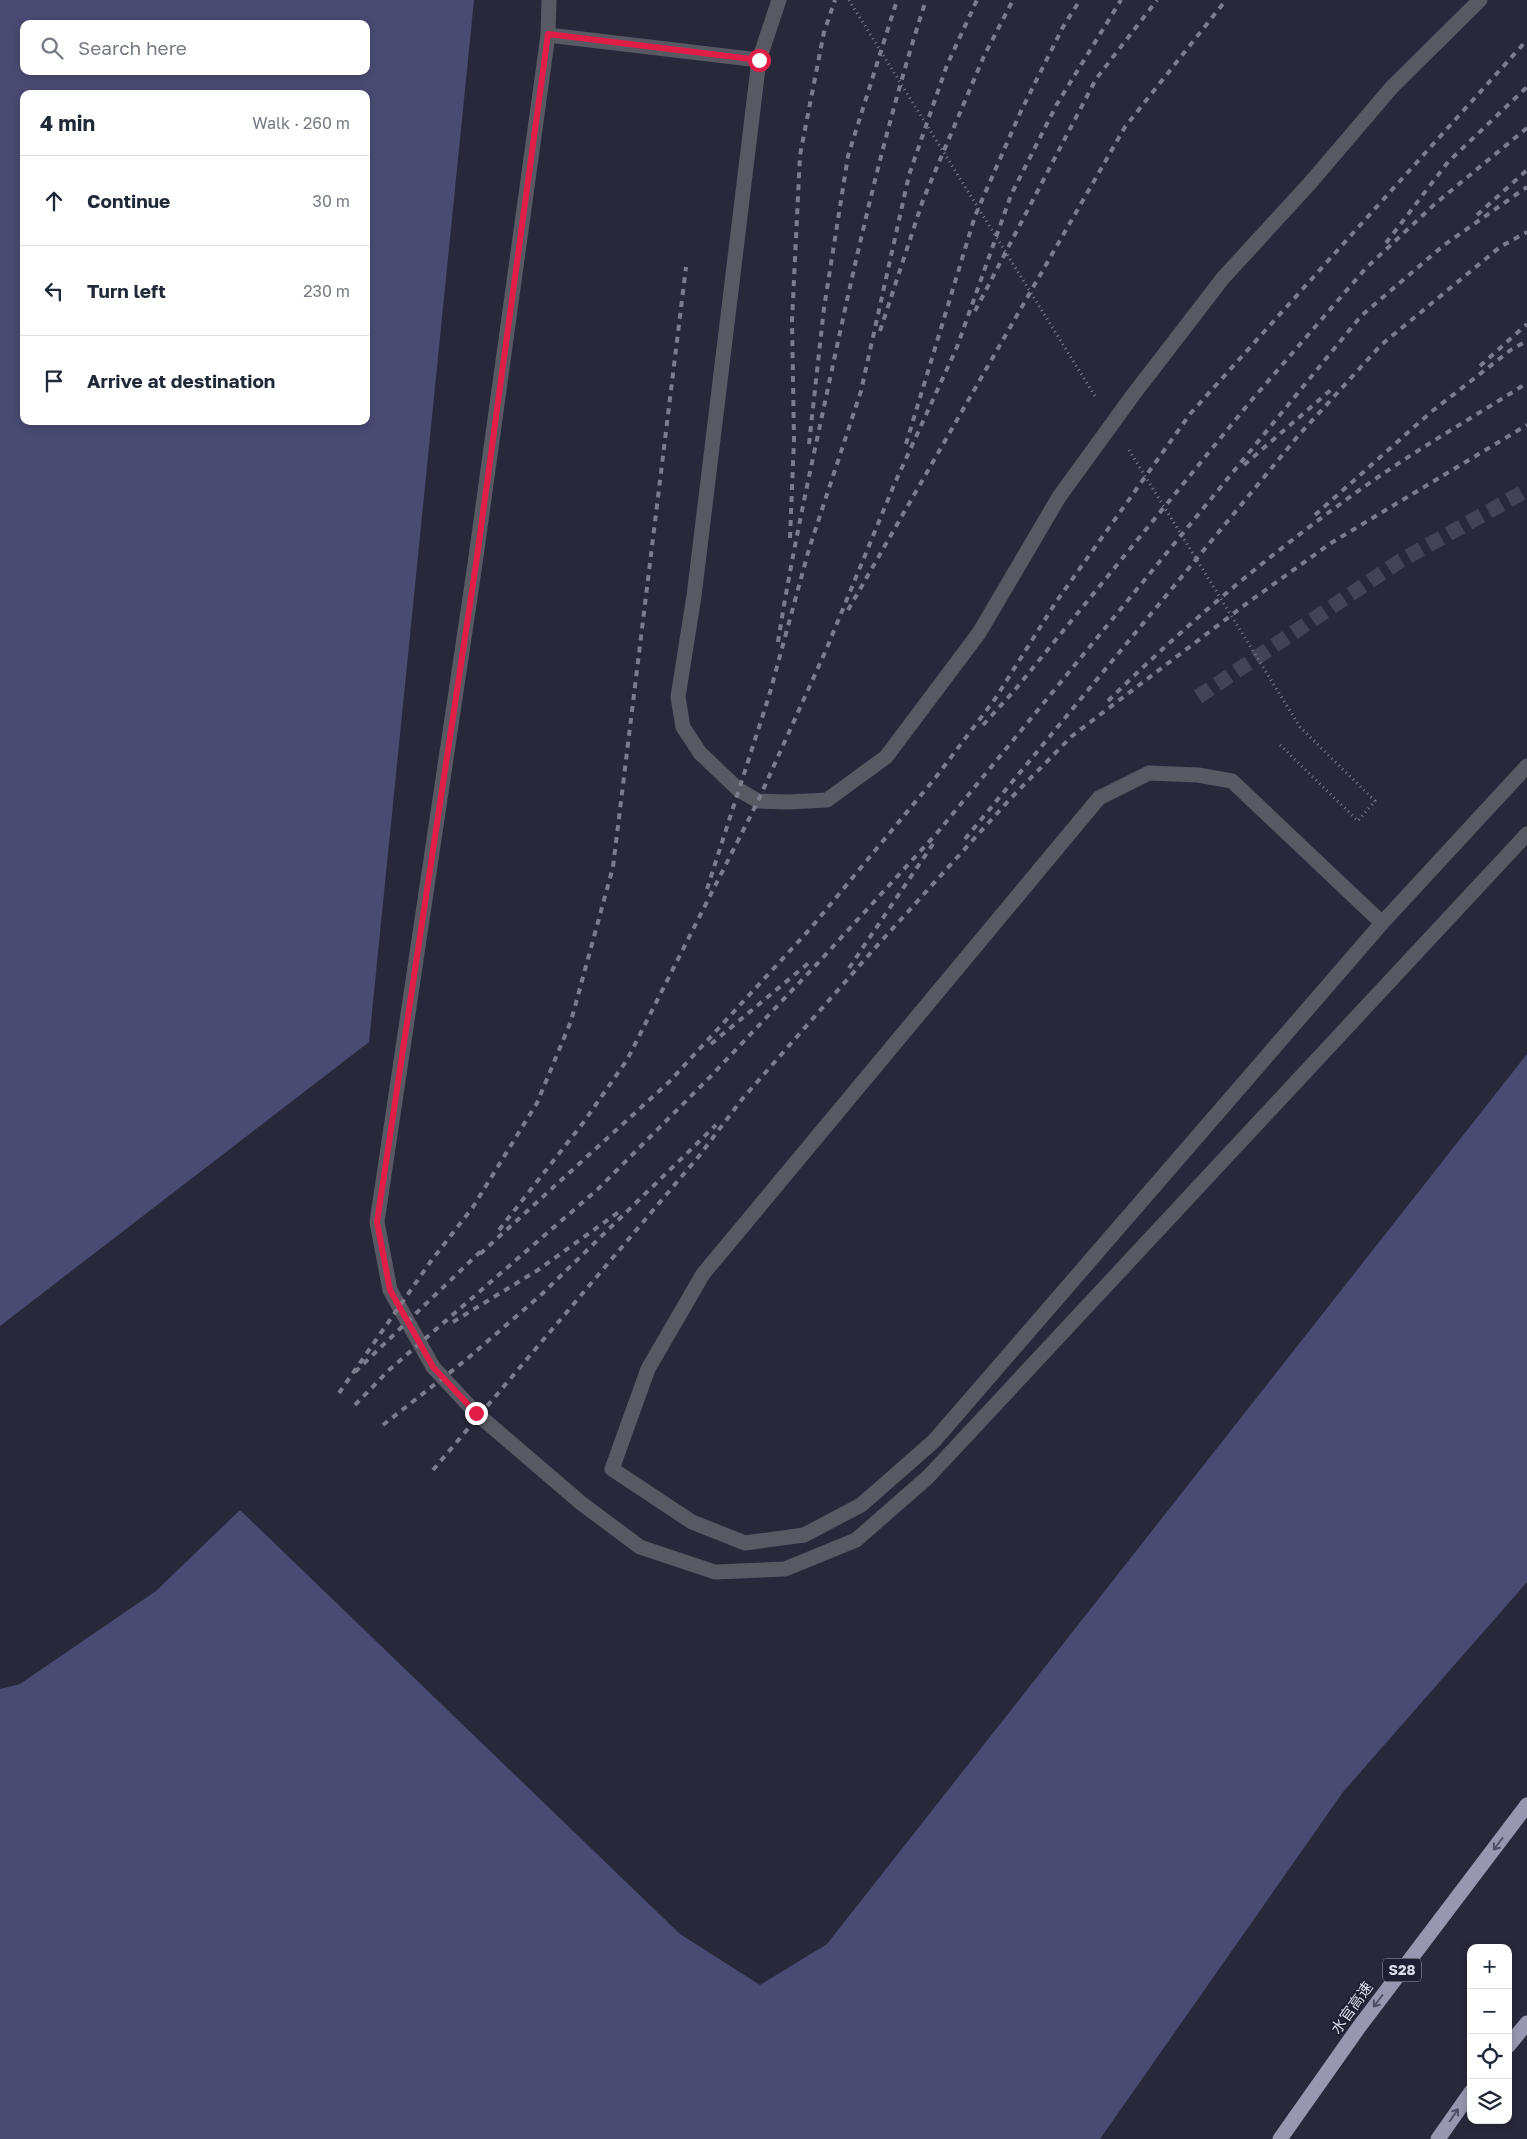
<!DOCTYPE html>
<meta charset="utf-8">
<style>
body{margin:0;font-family:"Golos Text","Noto Sans SC",sans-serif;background:#f2f2f3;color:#1f2937}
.controls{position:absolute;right:15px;bottom:15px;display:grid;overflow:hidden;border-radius:10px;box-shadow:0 2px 8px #0003}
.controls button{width:45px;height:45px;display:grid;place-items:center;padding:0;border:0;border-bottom:1px solid #e0e1e3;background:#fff;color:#1f2937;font:25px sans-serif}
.stop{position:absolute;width:15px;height:15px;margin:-11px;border:4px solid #e11d48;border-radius:50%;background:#fff}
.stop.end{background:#e11d48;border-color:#fff;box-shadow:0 1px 5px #0008}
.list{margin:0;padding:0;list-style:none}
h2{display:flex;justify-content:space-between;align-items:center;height:65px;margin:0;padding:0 20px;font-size:21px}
h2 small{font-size:16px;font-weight:400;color:#747a83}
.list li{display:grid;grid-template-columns:32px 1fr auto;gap:15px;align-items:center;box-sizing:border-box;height:90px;padding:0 20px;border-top:1px solid #e0e1e3}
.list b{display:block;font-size:19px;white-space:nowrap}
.list em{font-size:16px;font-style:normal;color:#747a83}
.icon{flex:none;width:28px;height:28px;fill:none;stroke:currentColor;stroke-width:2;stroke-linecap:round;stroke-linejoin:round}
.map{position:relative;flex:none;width:1527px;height:2139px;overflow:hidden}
.search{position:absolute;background:#fff;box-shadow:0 2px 8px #0003;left:20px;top:20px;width:350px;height:55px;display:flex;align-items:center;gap:12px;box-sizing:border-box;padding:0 18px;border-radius:10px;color:#747a83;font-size:19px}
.panel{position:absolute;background:#fff;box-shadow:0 2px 8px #0003;left:20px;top:90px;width:350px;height:335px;border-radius:10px}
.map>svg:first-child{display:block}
.green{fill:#4a4b73;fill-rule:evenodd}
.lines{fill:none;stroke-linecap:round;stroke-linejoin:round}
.minor-tunnel{stroke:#434355;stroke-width:15;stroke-dasharray:15 8;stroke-linecap:butt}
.path{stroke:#7e7e8e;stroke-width:3;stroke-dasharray:1 4;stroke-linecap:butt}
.minor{stroke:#585963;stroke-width:15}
.highway{stroke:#9798b0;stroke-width:15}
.rail{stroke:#7c7c8c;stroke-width:4;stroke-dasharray:6 6;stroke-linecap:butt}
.oneway{stroke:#4e4f64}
.route{stroke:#e11d48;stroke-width:6}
.labels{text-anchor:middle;stroke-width:4;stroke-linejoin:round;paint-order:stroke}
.shield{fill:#1e1f31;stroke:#a2a3b2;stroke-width:1}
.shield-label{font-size:14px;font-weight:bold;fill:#dbdce9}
.street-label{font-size:15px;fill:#dbdce9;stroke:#1e1f31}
</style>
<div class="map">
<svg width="1527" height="2139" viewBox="0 0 1527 2139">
<rect width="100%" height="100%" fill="#28283b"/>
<g class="green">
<path d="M0,0h474l-105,1042 -369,284zM24,24h342v47h-342zM24,94h342v327h-342z"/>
<path d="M1527,1054v528l-184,210 -243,347h-1100v-450l20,-5 136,-93 84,-81 440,424 80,51 67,-41z"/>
</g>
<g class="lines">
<path class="minor-tunnel" d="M1198,697l202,-136 127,-71"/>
<g class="path">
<path d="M849,0l246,396"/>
<path d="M1129,450l171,277 75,74 -17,20 -78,-76"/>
</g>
<g class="minor">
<path d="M549,0l-1,35 -73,529 -98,658 13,68 43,77 43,46 105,90 59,44 75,25 70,-3 71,-29 72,-63 599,-643"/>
<path d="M779,0l-20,60 -65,536 -16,101 5,30 17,26 39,37 19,11 30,1 39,-2 59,-43 93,-124 80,-136 74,-102 90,-117 88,-96 81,-95 88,-87"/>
<path d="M548,35l211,25"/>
<path d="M1382,923l-150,-142 -34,-6 -49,-2 -50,25 -396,476 -55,95 -36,100 80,53 53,21 59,-8 57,-30 73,-64 448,-518 145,-157"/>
</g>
<g class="highway">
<path d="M1508,2046l19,-23"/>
<path d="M1280,2139l79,-112 168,-222"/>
<path d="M1438,2139l33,-47"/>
</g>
<g class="rail">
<path d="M1477,215l50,-45"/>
<path d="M1386,243l62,-81 79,-75"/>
<path d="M975,311l121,-232 61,-79"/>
<path d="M880,331l43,-131 61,-144 29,-56"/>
<path d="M1480,366l47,-42"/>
<path d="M809,444l15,-136 24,-152 49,-156"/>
<path d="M906,444l69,-228 46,-105 42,-84 17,-27"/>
<path d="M1244,465l89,-77"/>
<path d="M1315,515l116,-103 81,-63 15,-8"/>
<path d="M790,538l4,-99 -2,-118 8,-166 24,-123 11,-32"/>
<path d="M848,610l277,-483 101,-127"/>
<path d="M778,642c14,-90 34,-179 53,-268 27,-126 55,-251 95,-374"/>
<path d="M1108,701c79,-78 163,-148 253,-212 53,-38 111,-71 166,-106"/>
<path d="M983,725l31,-34 236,-289 116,-134 70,-65 91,-75"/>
<path d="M965,839l333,-403 83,-91 119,-98 27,-15"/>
<path d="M707,889l62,-193 40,-147 52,-158 48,-216 38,-110 30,-65"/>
<path d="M849,968l84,-124"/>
<path d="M711,1044l100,-83"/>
<path d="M499,1230l84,-107 44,-63 131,-259 68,-151 68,-165 63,-138 54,-152 46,-91 64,-104"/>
<path d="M480,1254l189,-172 141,-153 126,-152 59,-78 61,-97 134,-188 337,-374"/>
<path d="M453,1322l85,-52 82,-59"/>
<path d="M355,1372l128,-123"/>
<path d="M339,1393l92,-132 42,-54 64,-104 34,-82 42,-154 73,-600"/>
<path d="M355,1405l34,-35 209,-181 112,-112 107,-113 120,-131 424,-517 83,-71 83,-58"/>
<path d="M383,1425l84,-66 75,-65 174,-169"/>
<path d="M433,1470l266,-314 44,-58 132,-150 136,-150 61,-62 178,-135 81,-58 196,-118"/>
</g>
</g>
<defs><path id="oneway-shaft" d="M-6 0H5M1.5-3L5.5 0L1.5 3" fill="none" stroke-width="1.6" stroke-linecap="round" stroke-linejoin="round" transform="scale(1.25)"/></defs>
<g class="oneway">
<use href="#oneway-shaft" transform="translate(1498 1844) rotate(127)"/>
<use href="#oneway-shaft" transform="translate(1378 2001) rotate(127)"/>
<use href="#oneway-shaft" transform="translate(1454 2115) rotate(-56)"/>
</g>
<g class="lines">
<path class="route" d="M476,1413l-43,-46 -43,-77 -13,-68 99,-658 72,-530 211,26"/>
</g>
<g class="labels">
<rect class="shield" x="1383" y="1958.5" width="38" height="23" rx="4"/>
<g class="shield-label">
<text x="1402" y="1975">S28</text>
</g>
<g class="street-label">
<text transform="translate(1352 2008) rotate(-54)" y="5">水官高速</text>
</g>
</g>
</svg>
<div class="controls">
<button>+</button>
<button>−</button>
<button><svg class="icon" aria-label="locate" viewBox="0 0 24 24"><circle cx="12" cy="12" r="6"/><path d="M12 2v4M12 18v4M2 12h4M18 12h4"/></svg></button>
<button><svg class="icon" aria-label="layers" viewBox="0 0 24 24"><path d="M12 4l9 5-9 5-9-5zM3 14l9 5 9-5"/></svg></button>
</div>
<div class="stop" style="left:759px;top:60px"></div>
<div class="stop end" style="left:476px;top:1413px"></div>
<div class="search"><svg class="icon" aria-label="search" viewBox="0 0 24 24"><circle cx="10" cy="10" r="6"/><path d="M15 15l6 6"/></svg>Search here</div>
<section class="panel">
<h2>4 min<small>Walk · 260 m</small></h2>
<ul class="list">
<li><svg class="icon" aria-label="ahead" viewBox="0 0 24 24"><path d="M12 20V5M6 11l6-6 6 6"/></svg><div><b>Continue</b></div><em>30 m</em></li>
<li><svg class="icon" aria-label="left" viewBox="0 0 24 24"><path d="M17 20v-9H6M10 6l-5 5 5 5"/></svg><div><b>Turn left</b></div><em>230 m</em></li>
<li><svg class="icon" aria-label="arrive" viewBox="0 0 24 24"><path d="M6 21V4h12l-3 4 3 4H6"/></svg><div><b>Arrive at destination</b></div></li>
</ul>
</section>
</div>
